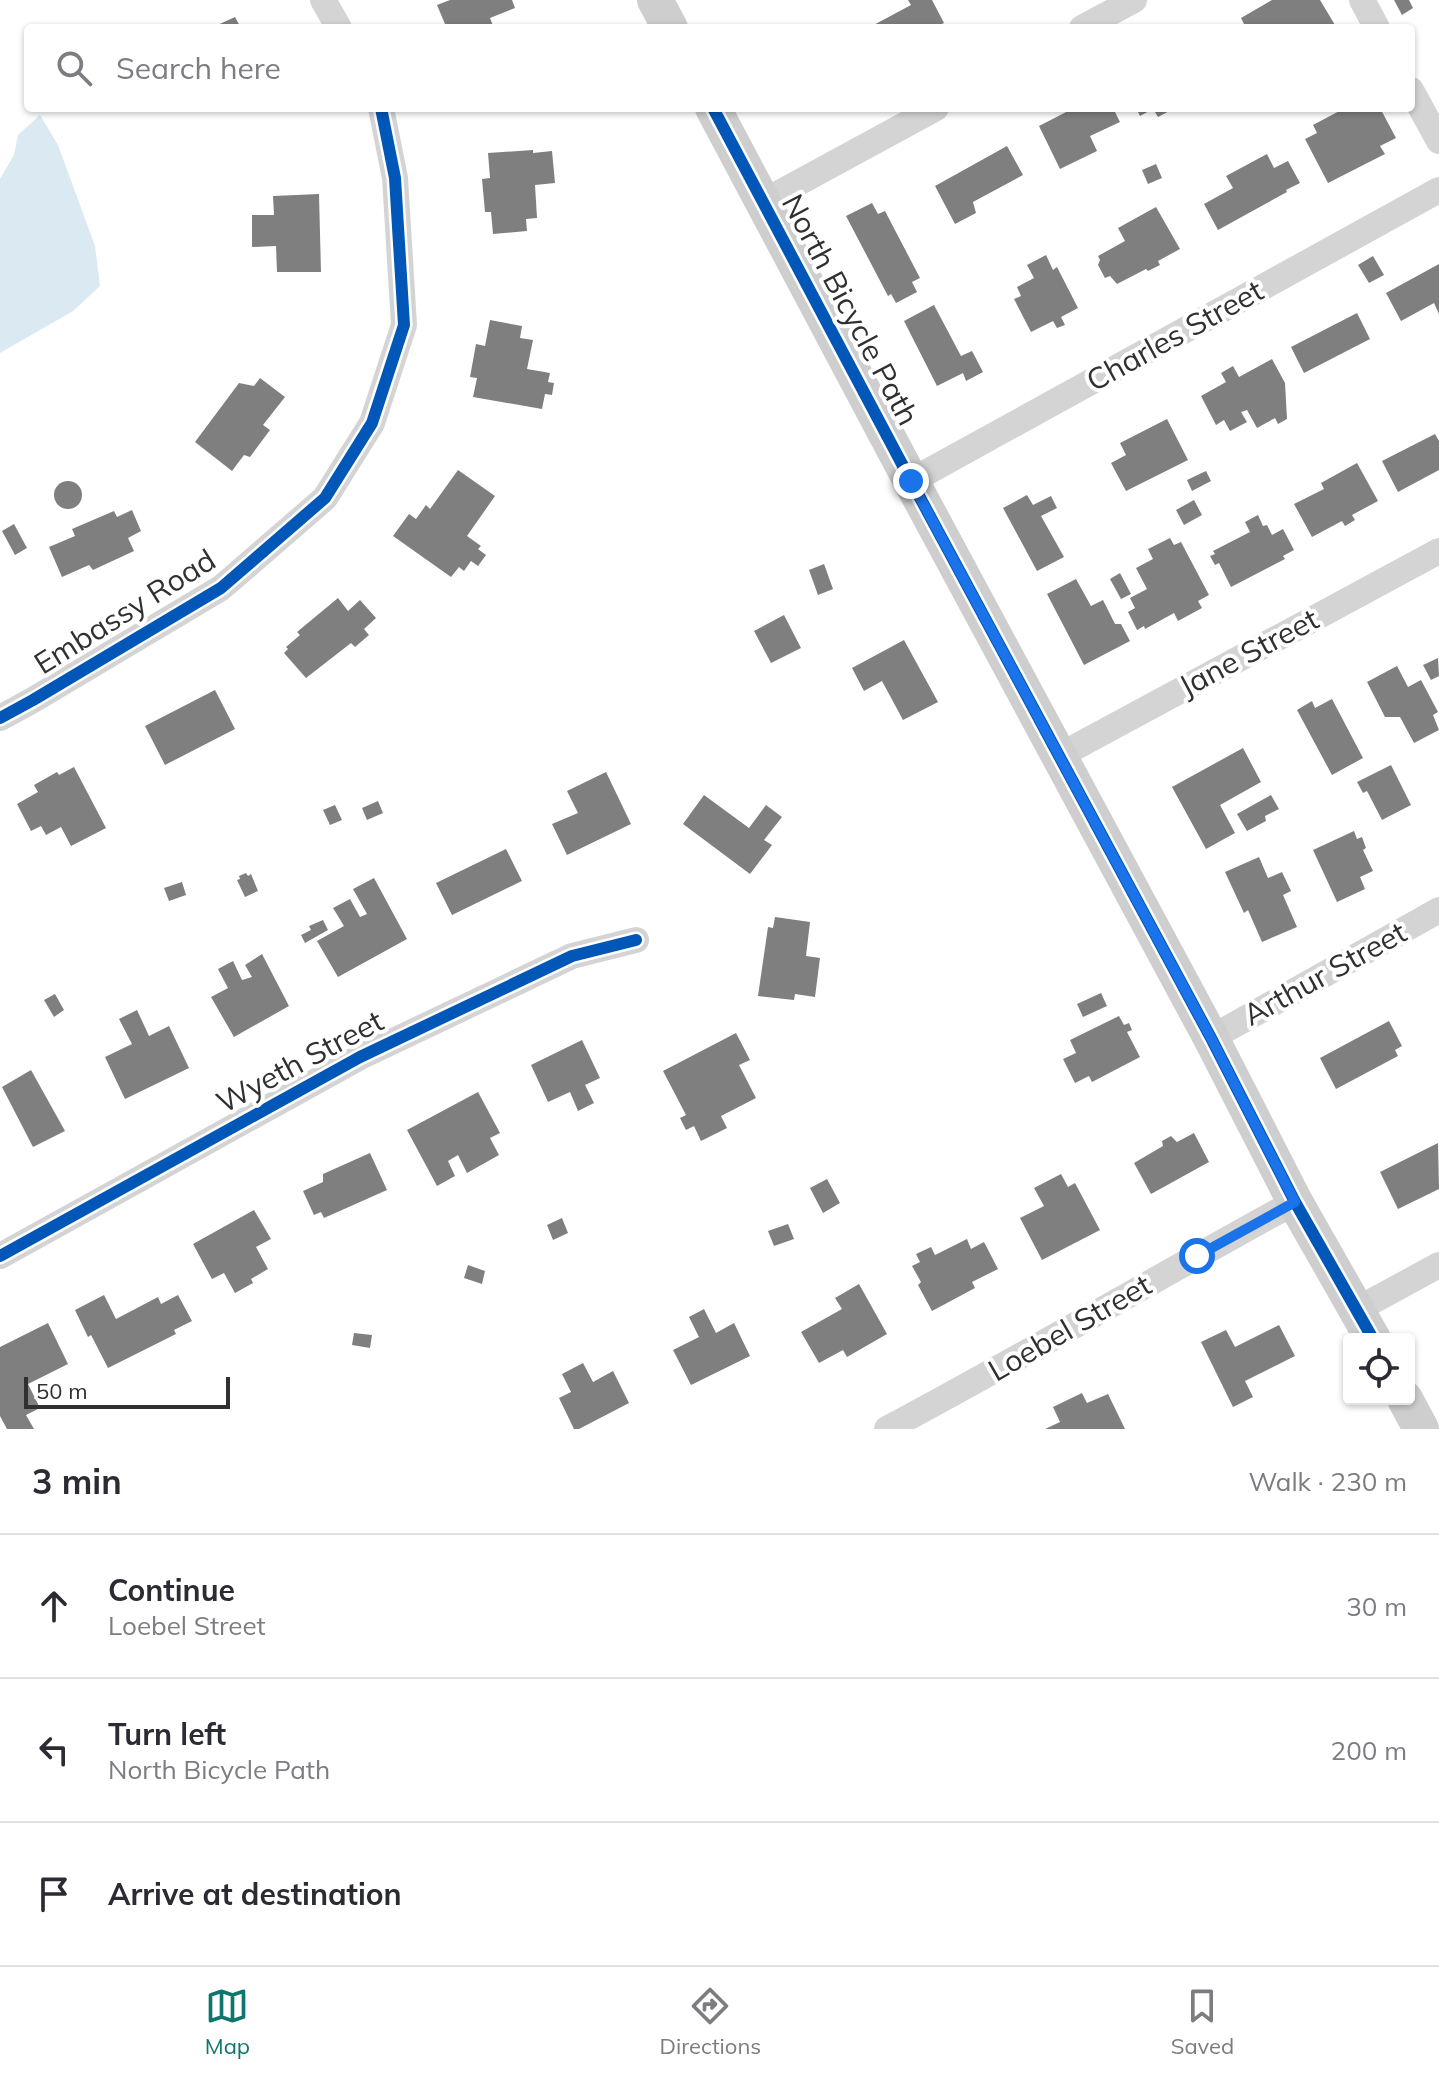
<!DOCTYPE html>
<meta charset="utf-8">
<style>
body{margin:0;font-family:Mulish,sans-serif;background:#f7f7f7;color:#2b2b33}
.controls{position:absolute;right:24px;bottom:24px;display:grid;overflow:hidden;border-radius:8px;box-shadow:0 2px 6px #0004}
.controls button{width:72px;height:72px;display:grid;place-items:center;padding:0;border:0;border-bottom:2px solid #e1e1e2;background:#fff;color:#2b2b33;font:40px sans-serif}
.scale{position:absolute;left:24px;bottom:20px;width:206px;box-sizing:border-box;padding-left:8px;border:4px solid #303030;border-top:0;font-size:22px;line-height:28px;white-space:nowrap;color:#303030;-webkit-text-stroke:6px #fff;paint-order:stroke}
.stop{position:absolute;width:24px;height:24px;margin:-18px;border:6px solid #1a73e8;border-radius:50%;background:#fff}
.stop.end{background:#1a73e8;border-color:#fff;box-shadow:0 2px 8px #0008}
.list{margin:0;padding:0;list-style:none}
h2{display:flex;justify-content:space-between;align-items:center;height:104px;margin:0;padding:0 32px;font-size:34px}
h2 small{font-size:26px;font-weight:400;color:#7c7c81}
.list li{display:grid;grid-template-columns:52px 1fr auto;gap:24px;align-items:center;box-sizing:border-box;height:144px;padding:0 32px;border-top:2px solid #e1e1e2}
.list b{display:block;font-size:30px;white-space:nowrap}
.list p{margin:0;font-size:26px;white-space:nowrap;color:#7c7c81}
.list em{font-size:26px;font-style:normal;color:#7c7c81}
.icon{flex:none;width:44px;height:44px;fill:none;stroke:currentColor;stroke-width:2;stroke-linecap:round;stroke-linejoin:round}
.map{position:relative;flex:none;width:1439px;height:1429px;overflow:hidden}
.search{position:absolute;background:#fff;box-shadow:0 2px 6px #0004;left:24px;right:24px;top:24px;height:88px;display:flex;align-items:center;gap:20px;box-sizing:border-box;padding:0 28px;border-radius:8px;color:#7c7c81;font-size:30px}
.sheet{height:536px;background:#fff}
nav{display:flex;justify-content:space-around;align-items:center;box-sizing:border-box;height:112px;border-top:2px solid #e1e1e2;background:#fff;font-size:22px;color:#7c7c81}
nav a{display:grid;justify-items:center;gap:4px}
nav .on{color:#0f766e}
.map>svg:first-child{display:block}
.water{fill:#dae9f2}
.building{fill:#7f7f7f}
.lines{fill:none;stroke-linecap:round;stroke-linejoin:round}
.street{stroke:#d4d4d4;stroke-width:26}
.secondary{stroke:#cecece;stroke-width:36}
.cycleway-casing{stroke:#fff;stroke-width:17}
.cycleway{stroke:#0057b8;stroke-width:12}
.route{stroke:#1a73e8;stroke-width:10}
.labels{text-anchor:middle;stroke-width:8;stroke-linejoin:round;paint-order:stroke}
.street-label{font-size:30px;fill:#303030;stroke:#fff}
</style>
<div class="map">
<svg width="1439" height="1429" viewBox="0 0 1439 1429">
<rect width="100%" height="100%" fill="#fff"/>
<path class="water" d="M40,115l18,30 37,101 5,40 -27,25 -73,42v-174l14,-24 4,-20z"/>
<g class="building">
<path d="M450,0h62l3,8 -25,10 4,10h-58l9,-4 -8,-19z"/>
<path d="M908,0h24l12,23 -10,5h-66l43,-23z"/>
<path d="M1272,0h48l15,25 -5,3h-84l-5,-10z"/>
<path d="M1394,0h15l4,8 -11,7z"/>
<path d="M235,17l6,11h-30z"/>
<path d="M1074,108h39l7,14 -30,14 7,15 -37,18 -21,-43z"/>
<path d="M1136,108h39l-17,9 -5,-8 -13,7z"/>
<path d="M1345,108h35l16,30 -16,8 5,8 -57,29 -23,-44 12,-6 -4,-8z"/>
<path d="M1007,146l16,29 -50,27 3,11 -21,11 -20,-38z"/>
<path d="M533,150v3l19,-2 3,32 -20,2 2,33 -11,1 1,12 -34,3 -2,-22h-6l-3,-33 8,-1 -2,-25z"/>
<path d="M1267,154l7,14 14,-7 12,22 -14,7 1,2 -69,38 -14,-26 29,-16 -7,-12z"/>
<path d="M1156,164l6,14 -14,6 -6,-14z"/>
<path d="M319,194l2,78h-44l-1,-26 -24,1v-32h22l-1,-19z"/>
<path d="M872,203l6,11 7,-3 35,67 -8,4 5,10 -21,11 -5,-9 -3,2 -42,-80z"/>
<path d="M1156,207l24,42 -22,12 2,4 -12,6 -2,-2 -29,15 -7,-8 -5,2 -7,-13 2,-5 -2,-4 27,-15 -7,-13z"/>
<path d="M1046,255l7,15 4,-3 21,41 -17,9 4,8 -8,3 -4,-7 -22,11 -17,-33 7,-3 -4,-9 17,-9 -7,-13z"/>
<path d="M1373,256l11,19 -15,8 -11,-18z"/>
<path d="M1439,264v50l-5,-11 -33,18 -15,-28z"/>
<path d="M934,305l27,51 11,-5 11,21 -17,9 -3,-8 -26,13 -33,-65z"/>
<path d="M1357,313l13,26 -66,34 -13,-26z"/>
<path d="M490,320l32,6 -2,12 13,2 -6,29 23,4 -2,9 6,1 -2,12 -7,-1 -3,15 -69,-12 4,-19 -7,-1 6,-33 9,2z"/>
<path d="M1272,359l13,24 2,36 -9,5 -3,-6 -18,10 -10,-18 -6,2 6,10 -17,9 -6,-11 -8,5 -15,-29 25,-14 -5,-9 12,-7 6,11z"/>
<path d="M260,378l25,19 -22,28 7,5 -20,27 -6,-2 -12,16 -37,-29 44,-59 15,3z"/>
<path d="M1167,419l21,41 -62,31 -15,-28 15,-8 -6,-12z"/>
<path d="M1435,434l4,7v29l-41,22 -16,-31z"/>
<path d="M1357,463l21,38 -26,14 3,5 -10,6 -3,-5 -30,16 -18,-33 30,-15 -3,-6z"/>
<path d="M458,470l37,26 -28,40 14,10 -3,3 8,6 -8,11 -7,-5 -7,10 -5,-4 -8,10 -58,-41 16,-22 7,5 10,-14 4,4z"/>
<path d="M1206,471l5,10 -19,10 -5,-11z"/>
<circle cx="68" cy="495" r="14"/>
<path d="M1027,495l6,10 18,-9 6,12 -16,8 23,41 -27,14 -34,-63z"/>
<path d="M1194,500l8,15 -18,10 -8,-15z"/>
<path d="M132,510l9,21 -13,7 6,13 -41,19 -4,-5 -27,12 -13,-30 26,-11 -3,-7 42,-18 3,6z"/>
<path d="M1258,515l5,11 4,-1 5,10 11,-6 11,21 -11,6 2,3 -54,28 -12,-24 -4,2 -5,-9 5,-2 -2,-3 37,-19 -5,-10z"/>
<path d="M14,524l13,24 -12,7 -13,-24z"/>
<path d="M1170,538l4,7 7,-3 28,53 -11,6 4,7 -24,13 -4,-8 -29,16 -1,-3 -7,4 -9,-18 7,-4 -5,-10 17,-9 -11,-21 17,-9 -5,-10z"/>
<path d="M824,564l9,25 -15,6 -9,-25z"/>
<path d="M1120,573l11,21 -10,5 -11,-20z"/>
<path d="M1076,579l15,27 12,-6 12,24h6l9,17 -46,24 -37,-71z"/>
<path d="M338,598l10,13 12,-11 16,18 -12,11 5,6 -14,12 -4,-4 -45,35 -22,-25 4,-4 -2,-2 14,-12 -3,-3z"/>
<path d="M784,615l17,33 -30,15 -17,-32z"/>
<path d="M904,640l34,62 -35,18 -21,-39 -18,10 -12,-23z"/>
<path d="M1438,658l1,18 -8,4 -8,-15z"/>
<path d="M1397,666l11,21 13,-7 17,32 -5,3 6,15 -25,13 -14,-26h-15l-18,-35z"/>
<path d="M215,690l20,39 -70,36 -20,-39z"/>
<path d="M1332,699l31,59 -31,17 -35,-65 15,-9 3,7z"/>
<path d="M1243,748l18,34 -41,23 15,28 -29,16 -34,-62z"/>
<path d="M1391,765l20,40 -29,15 -15,-29 -4,2 -6,-11z"/>
<path d="M74,767l32,61 -35,18 -10,-19 -15,8 -5,-9 -10,5 -14,-27 21,-12 -4,-7 23,-13 2,3z"/>
<path d="M606,772l25,52 -64,31 -15,-31 26,-11 -11,-22z"/>
<path d="M704,795l45,33 17,-23 16,12 -18,23 8,5 -22,29 -67,-50z"/>
<path d="M1271,795l8,14 -14,7 1,5 -19,10 -10,-17z"/>
<path d="M378,801l5,12 -16,7 -5,-12z"/>
<path d="M335,805l7,15 -12,5 -7,-15z"/>
<path d="M1354,831l3,8 5,-2 4,11 -3,2 10,21 -13,6 5,12 -28,13 -24,-52z"/>
<path d="M506,849l16,32 -70,34 -16,-32z"/>
<path d="M1259,857l9,21 14,-6 9,19 -8,4 14,32 -35,15 -14,-32 -4,3 -19,-41z"/>
<path d="M246,873l2,3 3,-2 7,17 -13,6 -8,-17 3,-1 -1,-3z"/>
<path d="M374,878l33,61 -69,38 -21,-36 27,-15 -11,-18 17,-9 10,18 7,-3 -14,-25z"/>
<path d="M182,882l4,13 -17,6 -5,-13z"/>
<path d="M775,917l35,5 -4,34 14,2 -5,39 -20,-3 -1,6 -36,-4 10,-69 5,1z"/>
<path d="M323,920l5,10 -23,13 -4,-8 10,-5 -2,-4z"/>
<path d="M262,954l27,52 -55,31 -23,-40 17,-9 -10,-19 15,-8 9,19 10,-3 -7,-12z"/>
<path d="M1101,993l6,13 -24,11 -6,-13z"/>
<path d="M55,994l9,16 -10,7 -10,-17z"/>
<path d="M137,1010l12,26 20,-10 20,42 -64,31 -20,-42 27,-13 -13,-25z"/>
<path d="M1119,1016l5,9 5,-2 3,7 -5,2 13,25 -48,25 -3,-6 -14,7 -12,-24 13,-6 -6,-13z"/>
<path d="M1389,1021l13,25 -7,4 3,6 -62,33 -16,-31z"/>
<path d="M736,1033l14,27 -11,5 17,33 -35,18 6,12 -26,13 -7,-15 -8,4 -6,-12 6,-3 -23,-44z"/>
<path d="M582,1040l18,38 -15,7 9,18 -16,8 -8,-19 -22,10 -17,-37z"/>
<path d="M31,1070l34,61 -32,16 -31,-60z"/>
<path d="M478,1092l22,41 -10,5 9,17 -32,18 -9,-18 -10,6 7,15 -18,10 -30,-56z"/>
<path d="M1194,1133l15,29 -58,32 -17,-31 29,-17 -1,-5 9,-5 6,6z"/>
<path d="M1438,1143l1,46 -41,20 -18,-37z"/>
<path d="M370,1153l17,37 -63,28 -3,-6 -7,3 -11,-24 20,-9v-8z"/>
<path d="M1061,1174l7,13 7,-4 25,47 -58,30 -22,-42 24,-12 -10,-18z"/>
<path d="M827,1179l13,24 -17,10 -13,-25z"/>
<path d="M254,1210l17,29 -15,8 12,22 -17,10 2,4 -18,10 -11,-20 -12,6 -19,-35z"/>
<path d="M562,1218l6,15 -15,7 -6,-15z"/>
<path d="M788,1224l6,15 -20,7 -6,-15z"/>
<path d="M967,1239l4,10 13,-7 14,27 -26,13 3,6 -43,23 -14,-26 3,-3 -9,-16 8,-4 -4,-8 15,-7 4,8z"/>
<path d="M468,1265l17,6 -3,13 -18,-6z"/>
<path d="M859,1284l28,50 -40,23 -4,-7 -24,13 -18,-31 41,-23 -7,-11z"/>
<path d="M104,1295l12,24 42,-22 3,7 17,-9 14,26 -18,9 2,4 -68,34 -17,-33 -3,2 -13,-27z"/>
<path d="M704,1309l12,24 18,-10 16,33 -59,29 -18,-35 26,-13 -10,-20z"/>
<path d="M48,1323l20,41 -40,20 12,24 -14,7 8,14h-27l-7,-13v-69z"/>
<path d="M1279,1325l16,31 -50,25 8,16 -20,10 -32,-65 25,-12 9,17z"/>
<path d="M354,1333l18,2 -2,13 -18,-3z"/>
<path d="M583,1363l10,19 20,-11 16,32 -50,26h-5l-15,-31 12,-6 -9,-18z"/>
<path d="M1082,1393l5,10 21,-9 17,35h-80l15,-7 -7,-15z"/>
</g>
<g class="lines">
<g class="street">
<path d="M323,0l16,28"/>
<path d="M1362,0l15,28"/>
<path d="M1082,28l52,-28"/>
<path d="M1411,90l28,51"/>
<path d="M763,202l173,-94"/>
<path d="M911,481l528,-291"/>
<path d="M0,718l33,-18 188,-112 104,-90 47,-75 32,-98 -9,-147 -14,-70"/>
<path d="M1059,756l380,-205"/>
<path d="M1211,1038l228,-128"/>
<path d="M0,1256l360,-199 212,-101 64,-16"/>
<path d="M1358,1309l81,-44"/>
<path d="M887,1429c137,-73 271,-152 408,-227"/>
</g>
<g class="secondary">
<path d="M655,0l15,28"/>
<path d="M713,108l198,373 300,557 84,164 78,137"/>
<path d="M1405,1399l16,30"/>
</g>
<g class="cycleway-casing">
<g id="cycleway">
<path d="M713,108l198,373 300,557 84,164 78,137"/>
<path d="M0,718l33,-18 188,-112 104,-90 47,-75 32,-98 -9,-147 -14,-70"/>
<path d="M0,1256l360,-199 212,-101 64,-16"/>
</g>
</g>
<use href="#cycleway" class="cycleway"/>
</g>
<g class="lines">
<path class="route" d="M911,481l300,557 84,164 -98,54"/>
</g>
<g class="labels">
<g class="street-label">
<text transform="translate(850 310) rotate(62)" y="10">North Bicycle Path</text>
<text transform="translate(1175 336) rotate(-29)" y="10">Charles Street</text>
<text transform="translate(125 612) rotate(-32)" y="10">Embassy Road</text>
<text transform="translate(1249 653) rotate(-28)" y="10">Jane Street</text>
<text transform="translate(1325 974) rotate(-29)" y="10">Arthur Street</text>
<text transform="translate(300 1062) rotate(-28)" y="10">Wyeth Street</text>
<text transform="translate(1070 1328) rotate(-30)" y="10">Loebel Street</text>
</g>
</g>
</svg>
<div class="controls">
<button><svg class="icon" aria-label="locate" viewBox="0 0 24 24"><circle cx="12" cy="12" r="6"/><path d="M12 2v4M12 18v4M2 12h4M18 12h4"/></svg></button>
</div>
<div class="scale">50 m</div>
<div class="stop" style="left:1197px;top:1256px"></div>
<div class="stop end" style="left:911px;top:481px"></div>
<div class="search"><svg class="icon" aria-label="search" viewBox="0 0 24 24"><circle cx="10" cy="10" r="6"/><path d="M15 15l6 6"/></svg>Search here</div>
</div>
<section class="sheet">
<h2>3 min<small>Walk · 230 m</small></h2>
<ul class="list">
<li><svg class="icon" aria-label="ahead" viewBox="0 0 24 24"><path d="M12 20V5M6 11l6-6 6 6"/></svg><div><b>Continue</b><p>Loebel Street</p></div><em>30 m</em></li>
<li><svg class="icon" aria-label="left" viewBox="0 0 24 24"><path d="M17 20v-9H6M10 6l-5 5 5 5"/></svg><div><b>Turn left</b><p>North Bicycle Path</p></div><em>200 m</em></li>
<li><svg class="icon" aria-label="arrive" viewBox="0 0 24 24"><path d="M6 21V4h12l-3 4 3 4H6"/></svg><div><b>Arrive at destination</b></div></li>
</ul>
</section>
<nav>
<a class="on"><svg class="icon" aria-label="map" viewBox="0 0 24 24"><path d="M3 6l6-2 6 2 6-2v14l-6 2-6-2-6 2zM9 4v14M15 6v14"/></svg>Map</a>
<a><svg class="icon" aria-label="directions" viewBox="0 0 24 24"><path d="M12 3l9 9-9 9-9-9zM9 14v-3h6M13 9l2 2-2 2"/></svg>Directions</a>
<a><svg class="icon" aria-label="saved" viewBox="0 0 24 24"><path d="M7 4h10v16l-5-4-5 4z"/></svg>Saved</a>
</nav>
